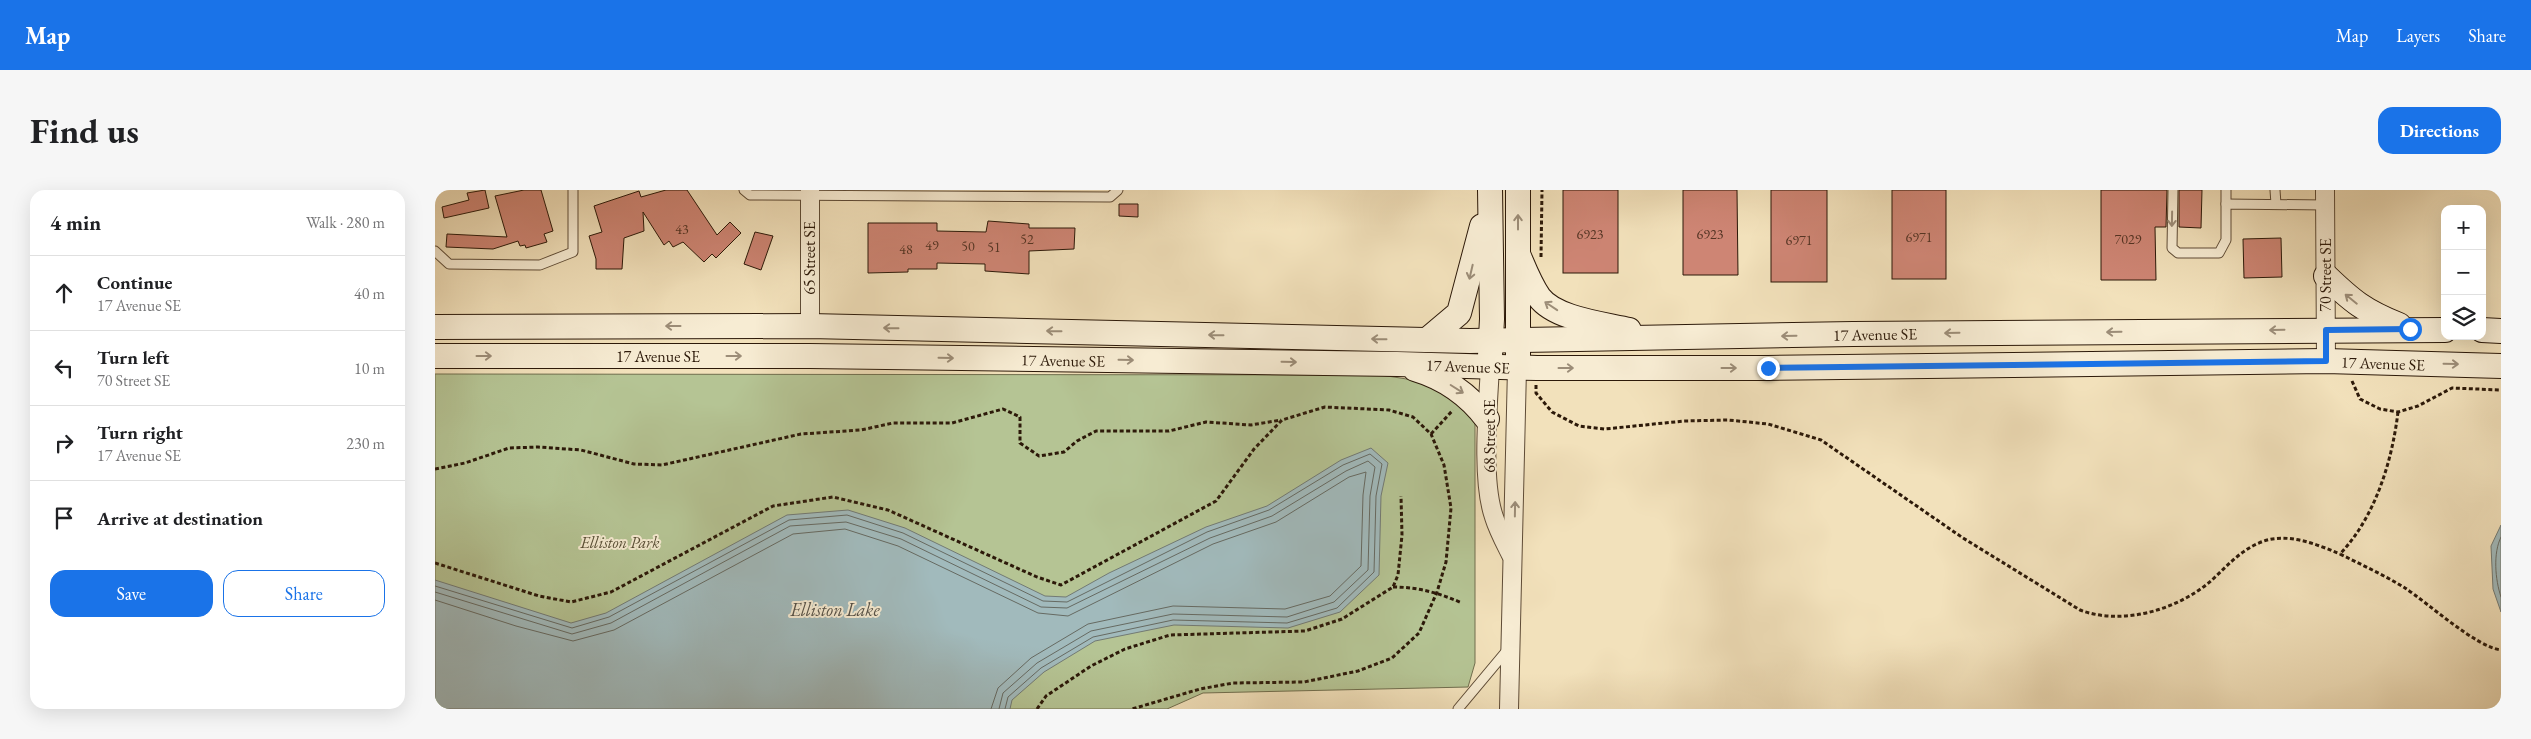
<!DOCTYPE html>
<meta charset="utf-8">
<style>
body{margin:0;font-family:"EB Garamond",serif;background:#f6f6f6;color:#202124}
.controls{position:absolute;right:15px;top:15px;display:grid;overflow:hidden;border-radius:10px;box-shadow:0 5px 20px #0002}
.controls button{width:45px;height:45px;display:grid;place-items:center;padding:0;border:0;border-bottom:1px solid #e0e0e0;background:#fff;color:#202124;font:25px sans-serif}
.stop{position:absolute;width:15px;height:15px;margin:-11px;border:4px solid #1a73e8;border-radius:50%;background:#fff}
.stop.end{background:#1a73e8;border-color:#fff;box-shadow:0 1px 5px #0008}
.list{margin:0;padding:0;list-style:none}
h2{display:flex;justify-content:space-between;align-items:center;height:65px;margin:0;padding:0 20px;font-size:21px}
h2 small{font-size:16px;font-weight:400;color:#757577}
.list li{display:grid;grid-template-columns:32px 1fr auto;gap:15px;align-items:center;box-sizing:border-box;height:75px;padding:0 20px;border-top:1px solid #e0e0e0}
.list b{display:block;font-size:19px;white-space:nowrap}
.list p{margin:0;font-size:16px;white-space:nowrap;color:#757577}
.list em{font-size:16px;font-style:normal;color:#757577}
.actions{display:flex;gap:10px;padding:15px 20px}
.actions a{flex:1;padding:11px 0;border:1px solid #1a73e8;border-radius:15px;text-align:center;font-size:18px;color:#1a73e8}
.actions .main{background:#1a73e8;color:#fff}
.icon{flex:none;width:28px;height:28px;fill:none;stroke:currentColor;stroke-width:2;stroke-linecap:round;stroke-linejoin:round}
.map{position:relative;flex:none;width:2066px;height:519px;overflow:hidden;border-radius:15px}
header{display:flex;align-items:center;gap:30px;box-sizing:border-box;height:70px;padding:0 25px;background:#1a73e8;color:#fff}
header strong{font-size:24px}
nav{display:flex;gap:28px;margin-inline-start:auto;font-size:18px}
.intro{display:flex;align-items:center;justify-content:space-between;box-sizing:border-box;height:120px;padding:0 30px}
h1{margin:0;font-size:35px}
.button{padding:12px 22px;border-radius:15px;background:#1a73e8;color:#fff;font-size:18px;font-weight:700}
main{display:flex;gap:30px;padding:0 30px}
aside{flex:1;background:#fff;border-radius:15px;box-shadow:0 5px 20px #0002}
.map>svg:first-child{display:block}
.green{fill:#b5c494;stroke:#706e4e}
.water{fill:#a1babc;stroke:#727a74}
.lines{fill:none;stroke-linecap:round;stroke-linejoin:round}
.shore{stroke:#666a62;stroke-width:1}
.building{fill:#ce8574;stroke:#2c1909}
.lane-casing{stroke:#5e4b36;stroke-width:11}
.street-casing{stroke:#5e4b36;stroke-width:20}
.secondary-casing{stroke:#2c1909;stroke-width:26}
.path{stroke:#2c1909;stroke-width:3;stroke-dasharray:4 2.5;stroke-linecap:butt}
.lane{stroke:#f7ecd3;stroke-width:9}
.street{stroke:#f7ecd3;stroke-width:18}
.secondary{stroke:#f7ecd3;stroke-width:24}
.oneway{stroke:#9c8d78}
.route{stroke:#1a73e8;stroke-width:6}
.labels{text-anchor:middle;stroke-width:4;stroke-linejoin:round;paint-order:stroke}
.number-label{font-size:14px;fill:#543424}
.street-label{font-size:16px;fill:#2c1909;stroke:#f7ecd3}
.park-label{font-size:16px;font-style:italic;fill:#554c33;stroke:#f7ecd3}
.water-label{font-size:18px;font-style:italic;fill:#555148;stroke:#f7ecd3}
</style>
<header>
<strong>Map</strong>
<nav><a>Map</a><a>Layers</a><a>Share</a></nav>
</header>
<div class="intro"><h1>Find us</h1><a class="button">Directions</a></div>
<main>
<aside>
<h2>4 min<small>Walk · 280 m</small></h2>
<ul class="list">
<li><svg class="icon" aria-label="ahead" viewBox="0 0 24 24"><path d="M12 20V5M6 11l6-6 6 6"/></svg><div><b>Continue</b><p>17 Avenue SE</p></div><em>40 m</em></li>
<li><svg class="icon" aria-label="left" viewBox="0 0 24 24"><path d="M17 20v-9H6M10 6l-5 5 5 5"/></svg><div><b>Turn left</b><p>70 Street SE</p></div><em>10 m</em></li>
<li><svg class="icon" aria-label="right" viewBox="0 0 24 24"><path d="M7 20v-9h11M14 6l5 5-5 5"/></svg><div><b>Turn right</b><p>17 Avenue SE</p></div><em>230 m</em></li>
<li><svg class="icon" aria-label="arrive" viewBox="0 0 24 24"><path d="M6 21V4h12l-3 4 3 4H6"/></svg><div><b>Arrive at destination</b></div></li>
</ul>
<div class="actions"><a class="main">Save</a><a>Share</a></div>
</aside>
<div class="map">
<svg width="2066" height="519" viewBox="0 0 2066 519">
<rect width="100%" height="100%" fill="#f2e1bb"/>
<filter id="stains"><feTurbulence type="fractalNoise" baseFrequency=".004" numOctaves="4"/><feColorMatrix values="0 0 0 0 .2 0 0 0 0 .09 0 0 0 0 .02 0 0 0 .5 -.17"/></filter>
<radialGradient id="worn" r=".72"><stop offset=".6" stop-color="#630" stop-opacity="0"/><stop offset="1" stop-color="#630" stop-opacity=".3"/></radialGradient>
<path class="green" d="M0,184l946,1 51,8 43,35v245l-7,24 -265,6 -36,16h-732z"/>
<g class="water">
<path d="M936,258l17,15 -7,33 -2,79 -39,37 -52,16 -114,-3 -79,16 -51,31 -32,28 -2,9h-575v-129l136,43 35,-10 181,-98 61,-5 57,18 140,68 21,1 43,-24 97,-46 61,-21 74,-46z"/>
<path d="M2066,335v87l-8,-23 -2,-43z"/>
</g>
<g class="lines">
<g class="shore">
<path d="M2066,347c-8,16 -6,42 0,60"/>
<path d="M0,396l137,42 37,-11 180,-97 58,-5 56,18 140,68 24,1 140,-70 62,-22 74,-45 27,-11 12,10 -6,32 -2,76 -37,36 -50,15 -114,-3 -80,17 -52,31 -33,29 -3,12"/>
<path d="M0,402l137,42 39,-11 179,-97 56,-4 55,17 140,68 26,1 143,-70 62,-22 74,-45 22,-10 7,6 -5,29 -2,74 -34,32 -47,15 -114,-3 -82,17 -54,32 -34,30 -4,16"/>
<path d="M0,410l81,26 57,15 41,-11 179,-96 52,-5 53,17 140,67 30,3 145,-72 63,-22 73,-45 17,-5 -3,23 -2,71 -31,30 -45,13 -112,-3 -85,18 -57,34 -33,30 -7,21"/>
</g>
</g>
<g class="building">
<path d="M50,0l4,18 -45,10 -2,-11 27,-7 -2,-7z"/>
<path d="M89,0h17l12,41 -9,3 3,8 -21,6 -1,-3 -5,1 -2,-5 -25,8 -47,-2 1,-13 60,3 -12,-41z"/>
<path d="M231,0h21l30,45 13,-13 11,11 -25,25 -4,-4 -8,8 -21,-20 -10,5 -4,-6 -5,4 -21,-33 1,19 -20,7 -2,31h-26v-10l-7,-23 13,-4 -8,-26 45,-15 2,6z"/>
<rect x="1128" y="0" width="55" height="83"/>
<path d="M1248,0h54l1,85h-55z"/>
<rect x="1336" y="0" width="56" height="92"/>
<rect x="1457" y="0" width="54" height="89"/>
<path d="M1666,0h66l-1,37h-11l1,53h-55z"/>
<path d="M1744,0h23l-1,38 -22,-1z"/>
<path d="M684,14h19v13l-19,-1z"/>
<path d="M553,31l41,3v4h46l-1,21 -45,2v23l-44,-3v-7l-48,-1v6h-29v3l-40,1v-50h69v8l49,1z"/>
<path d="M320,42l18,4 -12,34 -17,-6z"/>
<path d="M1846,48l1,39 -38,1 -1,-39z"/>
</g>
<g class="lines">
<g class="lane-casing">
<g id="lane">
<path d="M309,0l6,5 360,2 8,-7"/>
<path d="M1738,0l-1,58 6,5h41l7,-13v-36l99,1"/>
<path d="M1840,0l1,14"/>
<path d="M1791,14v-14"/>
<path d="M0,61l14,13 91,1 33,-13v-62"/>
<path d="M1023,519l51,-61"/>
</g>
</g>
<g class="street-casing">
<g id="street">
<path d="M1890,0l1,171"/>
<path d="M375,136v-136"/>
<path d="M1055,177c-2,39 -9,113 4,150 4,13 11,26 17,38"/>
<path d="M1074,519l8,-341"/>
</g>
</g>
<g class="secondary-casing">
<g id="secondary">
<path d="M1083,64c6,14 12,30 21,43 16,22 65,27 90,33"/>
<path d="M1891,86c26,25 38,35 73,49"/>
<path d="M0,137l375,-1 660,15 383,-7 592,-4"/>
<path d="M2047,140l19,1"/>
<path d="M992,150l32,-27 23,-87"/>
<path d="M0,166h375l587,8 140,4h231l558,-7 175,5"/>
<path d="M1055,166l2,-37 -2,-129"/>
<path d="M1083,166v-166"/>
<path d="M980,179c30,9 54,26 72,50"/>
</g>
</g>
<g class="path">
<path d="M1106,67l1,-67"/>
<path d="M1917,191l8,18 20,10 18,3 20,-6 34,-18 49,2"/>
<path d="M1101,195v8l16,19 27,14 26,3 79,-8 44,-1 40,4 53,16 142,98 117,72c42,16 98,0 132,-30 15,-14 28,-29 47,-37 26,-12 57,1 81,11"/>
<path d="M1963,222c-6,50 -23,105 -58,142 22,11 44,21 65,34 23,15 71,59 96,62"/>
<path d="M996,244l22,-24"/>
<path d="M0,279l30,-6 44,-15 29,-1 43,3 53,14 28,1 139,-31 60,-4 32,-7h59l51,-14 17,8v26l19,13 25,-4 13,-11 19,-10h73l37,-9 45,3 30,-5"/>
<path d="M0,373l104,33 32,6 40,-10 162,-86 60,-9 55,13 149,67 24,8 155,-84 38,-52 28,-29 43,-13 64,3 24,7 18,17 13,31 7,43 -5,54 -9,30 -18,41 -27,25 -34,13 -54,11 -71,1 -33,6 -68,20"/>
<path d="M958,397c25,0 46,6 69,16"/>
<path d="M602,519l9,-13 45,-30 34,-17 45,-14 135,-4 37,-12 51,-32 5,-12 4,-40 -1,-39"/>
</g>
<use href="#lane" class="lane"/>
<use href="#street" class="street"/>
<use href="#secondary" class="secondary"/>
</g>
<defs><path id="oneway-shaft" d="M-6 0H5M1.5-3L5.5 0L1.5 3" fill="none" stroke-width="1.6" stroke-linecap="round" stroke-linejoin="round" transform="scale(1.25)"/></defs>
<g class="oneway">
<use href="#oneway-shaft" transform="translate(1737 29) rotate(91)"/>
<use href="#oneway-shaft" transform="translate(1083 32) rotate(-90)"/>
<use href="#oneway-shaft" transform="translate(1036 82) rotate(103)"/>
<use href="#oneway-shaft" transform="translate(1916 109) rotate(-141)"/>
<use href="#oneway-shaft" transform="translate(1116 116) rotate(-146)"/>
<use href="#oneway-shaft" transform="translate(238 136) rotate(180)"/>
<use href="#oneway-shaft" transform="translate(456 138) rotate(-179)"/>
<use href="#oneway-shaft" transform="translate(1842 140) rotate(179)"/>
<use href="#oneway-shaft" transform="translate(619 141) rotate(-179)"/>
<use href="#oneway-shaft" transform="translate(1679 142) rotate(179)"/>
<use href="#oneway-shaft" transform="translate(1517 143) rotate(179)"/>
<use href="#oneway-shaft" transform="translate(781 145) rotate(-179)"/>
<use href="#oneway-shaft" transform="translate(1354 146) rotate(179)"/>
<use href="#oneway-shaft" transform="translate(944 149) rotate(-179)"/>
<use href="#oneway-shaft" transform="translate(49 166)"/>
<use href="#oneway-shaft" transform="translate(299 166)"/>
<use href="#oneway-shaft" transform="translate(511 168) rotate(1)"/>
<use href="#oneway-shaft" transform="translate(691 170) rotate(1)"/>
<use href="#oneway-shaft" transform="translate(854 172) rotate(1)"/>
<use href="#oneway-shaft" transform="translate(2016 174) rotate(1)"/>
<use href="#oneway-shaft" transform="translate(1131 178)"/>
<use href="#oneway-shaft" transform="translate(1294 178)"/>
<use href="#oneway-shaft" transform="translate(1022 199) rotate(32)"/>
<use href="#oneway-shaft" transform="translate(1080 319) rotate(-89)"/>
</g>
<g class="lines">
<path class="route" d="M1333,178l558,-7v-31l84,-1"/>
</g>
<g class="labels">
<g class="number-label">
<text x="247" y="44">43</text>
<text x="1155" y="49">6923</text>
<text x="1275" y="49">6923</text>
<text x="1484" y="52">6971</text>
<text x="592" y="54">52</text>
<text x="1693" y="54">7029</text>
<text x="1364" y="55">6971</text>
<text x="497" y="60">49</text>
<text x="533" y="61">50</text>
<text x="559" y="62">51</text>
<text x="471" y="64">48</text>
</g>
<g class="street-label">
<text transform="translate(374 68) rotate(-90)" y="6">65 Street SE</text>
<text transform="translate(1890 85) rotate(-90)" y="6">70 Street SE</text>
<text transform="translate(1440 144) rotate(-1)" y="6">17 Avenue SE</text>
<text x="223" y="172">17 Avenue SE</text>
<text transform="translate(628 170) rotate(1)" y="6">17 Avenue SE</text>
<text transform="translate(1948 173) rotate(2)" y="6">17 Avenue SE</text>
<text transform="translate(1033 176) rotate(2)" y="6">17 Avenue SE</text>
<text transform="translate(1054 246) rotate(-90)" y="6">68 Street SE</text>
</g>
<g class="park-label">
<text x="185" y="358">Elliston Park</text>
</g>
<g class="water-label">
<text x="400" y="426">Elliston Lake</text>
</g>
</g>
<rect width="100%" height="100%" filter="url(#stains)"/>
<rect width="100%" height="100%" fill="url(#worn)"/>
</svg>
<div class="controls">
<button>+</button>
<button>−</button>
<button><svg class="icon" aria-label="layers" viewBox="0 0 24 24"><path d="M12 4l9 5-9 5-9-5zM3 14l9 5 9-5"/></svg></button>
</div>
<div class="stop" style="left:1975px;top:139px"></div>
<div class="stop end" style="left:1333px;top:178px"></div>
</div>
</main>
